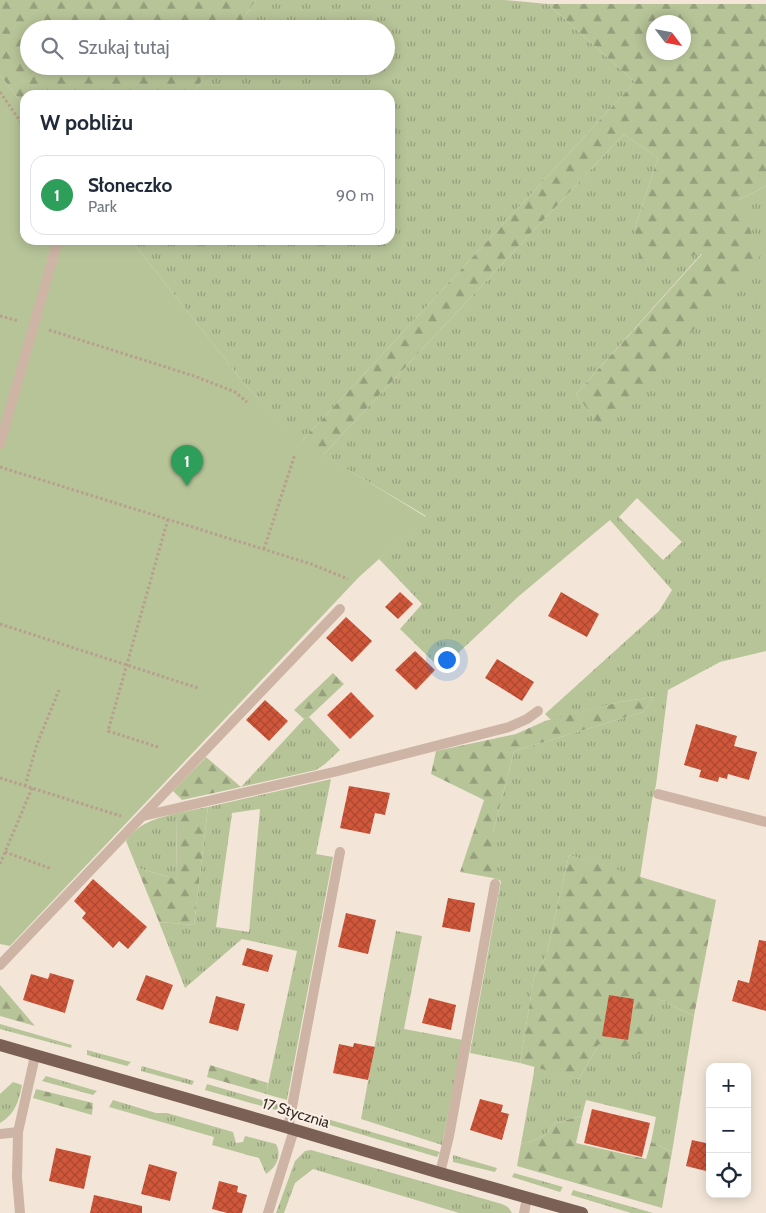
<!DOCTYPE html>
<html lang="pl">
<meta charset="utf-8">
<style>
body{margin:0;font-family:Cabin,sans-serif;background:#f2f2f3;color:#1f2937}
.controls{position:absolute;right:15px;bottom:15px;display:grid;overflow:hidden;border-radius:10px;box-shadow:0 2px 12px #0003}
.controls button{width:45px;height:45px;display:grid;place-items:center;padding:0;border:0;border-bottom:1px solid #e0e1e3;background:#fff;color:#1f2937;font:25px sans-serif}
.compass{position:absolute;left:646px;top:15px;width:45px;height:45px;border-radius:50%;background:#fff;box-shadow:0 2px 12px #0003;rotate:122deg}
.you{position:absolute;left:446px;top:659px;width:18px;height:18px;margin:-12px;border:4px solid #fff;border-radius:50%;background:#1a73e8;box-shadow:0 0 0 8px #1a73e833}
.badge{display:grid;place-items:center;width:32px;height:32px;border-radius:50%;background:#db2777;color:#fff;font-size:16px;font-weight:700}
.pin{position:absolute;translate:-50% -41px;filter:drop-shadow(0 1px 2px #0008)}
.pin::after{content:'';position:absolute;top:26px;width:18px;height:15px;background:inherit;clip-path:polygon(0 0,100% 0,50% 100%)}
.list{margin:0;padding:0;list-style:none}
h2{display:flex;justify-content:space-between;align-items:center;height:65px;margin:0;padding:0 20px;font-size:21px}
h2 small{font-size:16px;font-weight:400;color:#747a83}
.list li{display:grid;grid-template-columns:32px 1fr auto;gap:15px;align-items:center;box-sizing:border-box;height:80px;margin:0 10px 10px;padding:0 10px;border:1px solid #e0e1e3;border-radius:15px}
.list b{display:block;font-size:19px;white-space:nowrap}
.list p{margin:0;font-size:16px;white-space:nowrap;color:#747a83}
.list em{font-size:16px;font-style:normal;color:#747a83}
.icon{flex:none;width:28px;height:28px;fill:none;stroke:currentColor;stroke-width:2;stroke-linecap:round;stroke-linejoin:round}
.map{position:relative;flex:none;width:766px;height:1213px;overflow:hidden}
.search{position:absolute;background:#fff;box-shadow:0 2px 12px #0003;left:20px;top:20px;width:375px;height:55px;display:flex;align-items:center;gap:12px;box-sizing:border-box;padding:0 18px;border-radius:28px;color:#747a83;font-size:19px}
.panel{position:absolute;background:#fff;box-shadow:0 2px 12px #0003;left:20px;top:90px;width:375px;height:155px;border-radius:15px}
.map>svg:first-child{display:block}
.grass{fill:url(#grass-tufts);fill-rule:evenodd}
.forest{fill:url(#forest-firs);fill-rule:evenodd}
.garden{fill:#b7c498}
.building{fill:url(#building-cross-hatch)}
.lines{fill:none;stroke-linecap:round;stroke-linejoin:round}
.path{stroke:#b89e8e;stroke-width:3;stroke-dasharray:2.5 2.5;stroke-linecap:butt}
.lane{stroke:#cdb4a4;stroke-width:10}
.primary{stroke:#7b6056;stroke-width:12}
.labels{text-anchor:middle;stroke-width:4;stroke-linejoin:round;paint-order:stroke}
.street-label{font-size:15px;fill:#372b26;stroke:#fbf0e6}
</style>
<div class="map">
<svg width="766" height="1213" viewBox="0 0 766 1213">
<defs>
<pattern id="grass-tufts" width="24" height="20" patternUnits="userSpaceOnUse" patternTransform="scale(1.25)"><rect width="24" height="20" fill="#b7c498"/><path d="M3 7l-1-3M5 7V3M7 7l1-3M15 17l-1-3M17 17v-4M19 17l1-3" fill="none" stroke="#969f7c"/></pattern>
<pattern id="forest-firs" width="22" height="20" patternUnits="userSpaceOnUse" patternTransform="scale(1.25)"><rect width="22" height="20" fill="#b7c498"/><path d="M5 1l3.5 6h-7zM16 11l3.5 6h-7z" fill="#969f7c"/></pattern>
<pattern id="building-cross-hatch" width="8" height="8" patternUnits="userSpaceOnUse" patternTransform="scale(1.25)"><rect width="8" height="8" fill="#d0573a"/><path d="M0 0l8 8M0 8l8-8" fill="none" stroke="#aa4831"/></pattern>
</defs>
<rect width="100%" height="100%" fill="#f3e6d9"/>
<g class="grass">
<path d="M256,0h249l43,4 87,78 -334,360 -54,-55 -116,-147h259v-145h-196l15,-29h177v-37h-150z"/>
<path d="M624,134l34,24 -23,70 67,25 -126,141 27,35 136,-229 27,-14v465l-46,11 -52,28 -12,95 -4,15 -12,78 -71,-23 -23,102 -12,20 -14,86 -50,-10 31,-172 -8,-3v-45l21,-82 129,-39 11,-15 -34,5 -69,18 -6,-6 114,-103 13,-21 -62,-70 -91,76 -78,73 -41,-40 22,-25 -43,-45 47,-43 -103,-61zM637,498l45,44 -19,18 -44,-43z"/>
<path d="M309,717l31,33 -15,14 -9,6 -75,17 63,-68z"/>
<path d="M331,779l-15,75 17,3 -46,243 -21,-6 31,-143 -55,-12 -57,49 -26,-66 35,3 14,-118zM260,809l-11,123 -33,-5 16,-114z"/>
<path d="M177,813l-1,66 -39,-11 -11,-27c14,-19 29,-22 51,-28z"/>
<path d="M396,931l26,5 -18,93 59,11 -21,105 -81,-26z"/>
<path d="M658,999l36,17 -22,136 -21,-10 5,-25 -70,-17 -4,16 -27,7 -10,12 -10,5 -14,4 14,-78 44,13 20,-35z"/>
<path d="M0,1024l72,21 -1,3 -71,-19z"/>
<path d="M87,1050l44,12 -4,4 -40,-11z"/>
<path d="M142,1066l52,15 -2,4 -51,-14z"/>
<path d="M46,1076l51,15 -4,4 -51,-14z"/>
<path d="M13,1082l9,3c-3,16 -7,29 -22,38v-29z"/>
<path d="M207,1084l79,23 -3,5 -78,-22z"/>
<path d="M113,1100l43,13h11l66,19 3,11 7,-1 2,-6 31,8c6,11 1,23 -10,30l-7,-16 -47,-13 2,-8 -105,-30z"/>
<path d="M324,1118l116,34 -3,5 -114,-34z"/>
<path d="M311,1150l191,54 6,3 4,6h-53l-146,-44 -18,14 -11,30h-8l19,-52 10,-10z"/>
<path d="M453,1155l44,13 -2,4 -42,-10z"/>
<path d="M514,1173l49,14 -3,5 -48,-15z"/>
<path d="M573,1190l80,23h-22l-60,-18z"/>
</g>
<g class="forest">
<path d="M0,0h256l-20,29h-207v37h180l-15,29h-169v12l-25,-32z"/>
<path d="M548,4h218v182l-27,14 21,56 -157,174 -27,-36 126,-140 -62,10 -5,-36 23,-70 -34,-24 -301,321 -22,-13 334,-360zM654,22h30v30h-30z"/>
<path d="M333,673l11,11 -35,33 -5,2 -10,-9z"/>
<path d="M654,697l-11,15 -129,39 -21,82v45l-33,-6 24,-72 -53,-26 5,-23 80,-17 29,-13 75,-19z"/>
<path d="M206,757l35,30 -59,13 -9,-9z"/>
<path d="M208,807l-14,118 -35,-3 -22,-54 39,11 1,-66z"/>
<path d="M569,855l147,45 -22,116 -36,-17 -18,55 -41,-10 -20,35 -59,-16 14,-86 12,-20z"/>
<path d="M0,985l35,41 -35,-10z"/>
<path d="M210,1065l58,18 -2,11 -59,-17z"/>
<path d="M36,1089l57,14 -1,12 -59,-17z"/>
<path d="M582,1116l-6,27 70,16 5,-17 21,10 -10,56 -145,-42 4,-22 14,-4 10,-5 10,-12z"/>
</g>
<path class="garden" d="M0,75l25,32v133h106l116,147 54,54 125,76 -67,60 -349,369 -10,-2z"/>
<g class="building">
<path d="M400,592l13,12 -15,15 -13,-12z"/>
<path d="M561,592l38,22 -12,23 -39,-21z"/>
<path d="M346,617l26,24 -20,21 -26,-24z"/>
<path d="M415,651l20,19 -19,20 -21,-20z"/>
<path d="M497,659l37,23 -12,19 -37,-23z"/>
<path d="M351,692l23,24 -24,23 -23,-24z"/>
<path d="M265,700l23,21 -19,20 -23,-21z"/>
<path d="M696,724l41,12 -3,10 23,6 -8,28 -21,-6 -1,5 -8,-2 -1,5 -19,-5 2,-7 -17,-5z"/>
<path d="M349,786l41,7 -5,22 -10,-2 -5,21 -30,-6z"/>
<path d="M93,879l54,48 -19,22 -9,-8 -6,7 -31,-30 4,-5 -12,-12z"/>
<path d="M448,898l27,5 -5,29 -28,-5z"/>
<path d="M346,913l30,7 -8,34 -30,-7z"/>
<path d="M759,940l7,1v70l-34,-10 6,-21 11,3z"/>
<path d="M247,948l26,7 -5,17 -26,-7z"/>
<path d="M50,973l24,7 -9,33 -42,-13 8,-26 17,5z"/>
<path d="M146,975l27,10 -10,25 -27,-10z"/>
<path d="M609,995l25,4 -6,41 -26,-4z"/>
<path d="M216,996l29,8 -7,27 -29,-8z"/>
<path d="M429,998l27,7 -5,25 -29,-7z"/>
<path d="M354,1043l21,4 -7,33 -35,-7 6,-29 14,3z"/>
<path d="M480,1099l23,6 -2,7 8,2 -7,26 -32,-10z"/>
<path d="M592,1109l58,14 -8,34 -58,-14z"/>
<path d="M692,1140l18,4v28l-24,-6z"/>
<path d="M56,1148l35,8 -7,33 -35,-8z"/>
<path d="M149,1164l28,8 -7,29 -29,-7z"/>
<path d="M219,1181l19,5 -1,6 10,3 -5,18h-15l-15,-4z"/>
<path d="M94,1195l48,11v7h-52z"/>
</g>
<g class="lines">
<g class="path">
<path d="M0,92l25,36"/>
<path d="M0,316l19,5"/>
<path d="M49,330l145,46 41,16 12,10"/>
<path d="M0,467l311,97 37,15"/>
<path d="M264,549l31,-95"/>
<path d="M0,624l198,64"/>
<path d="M158,747l-50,-16 60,-212"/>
<path d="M0,778l121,38"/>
<path d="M25,786l12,-42 22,-54"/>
<path d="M5,852l47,17"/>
<path d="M0,864l32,-76"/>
</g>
<g class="lane">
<path d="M0,444l58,-204"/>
<path d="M658,794l108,28"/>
<path d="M143,816l195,-45 171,-44 18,-8 11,-8"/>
<path d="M0,965l340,-356"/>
<path d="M288,1128l52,-276"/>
<path d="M0,1134l18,-2"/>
<path d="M440,1173l9,-37 46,-252"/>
<path d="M20,1213l-3,-36 1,-45 17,-76"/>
<path d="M268,1213l26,-83"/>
<path d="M524,1213l3,-15"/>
</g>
<path class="primary" d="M0,1045l282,81 158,47 142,40"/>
</g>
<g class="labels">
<g class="street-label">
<text transform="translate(296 1113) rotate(17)" y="5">17 Stycznia</text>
</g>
</g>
</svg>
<div class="controls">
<button>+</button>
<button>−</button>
<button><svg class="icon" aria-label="locate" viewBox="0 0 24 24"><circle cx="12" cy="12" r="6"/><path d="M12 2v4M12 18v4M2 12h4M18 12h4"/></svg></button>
</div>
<svg class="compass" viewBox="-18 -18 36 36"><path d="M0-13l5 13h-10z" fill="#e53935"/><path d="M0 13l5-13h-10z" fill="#747a83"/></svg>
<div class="you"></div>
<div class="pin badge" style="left:187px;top:486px;background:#2e9e5b">1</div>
<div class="search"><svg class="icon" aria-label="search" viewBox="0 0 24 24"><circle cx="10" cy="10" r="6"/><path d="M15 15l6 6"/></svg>Szukaj tutaj</div>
<section class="panel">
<h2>W pobliżu<small></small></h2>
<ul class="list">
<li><span class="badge" style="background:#2e9e5b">1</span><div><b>Słoneczko</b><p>Park</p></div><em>90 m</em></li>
</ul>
</section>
</div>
